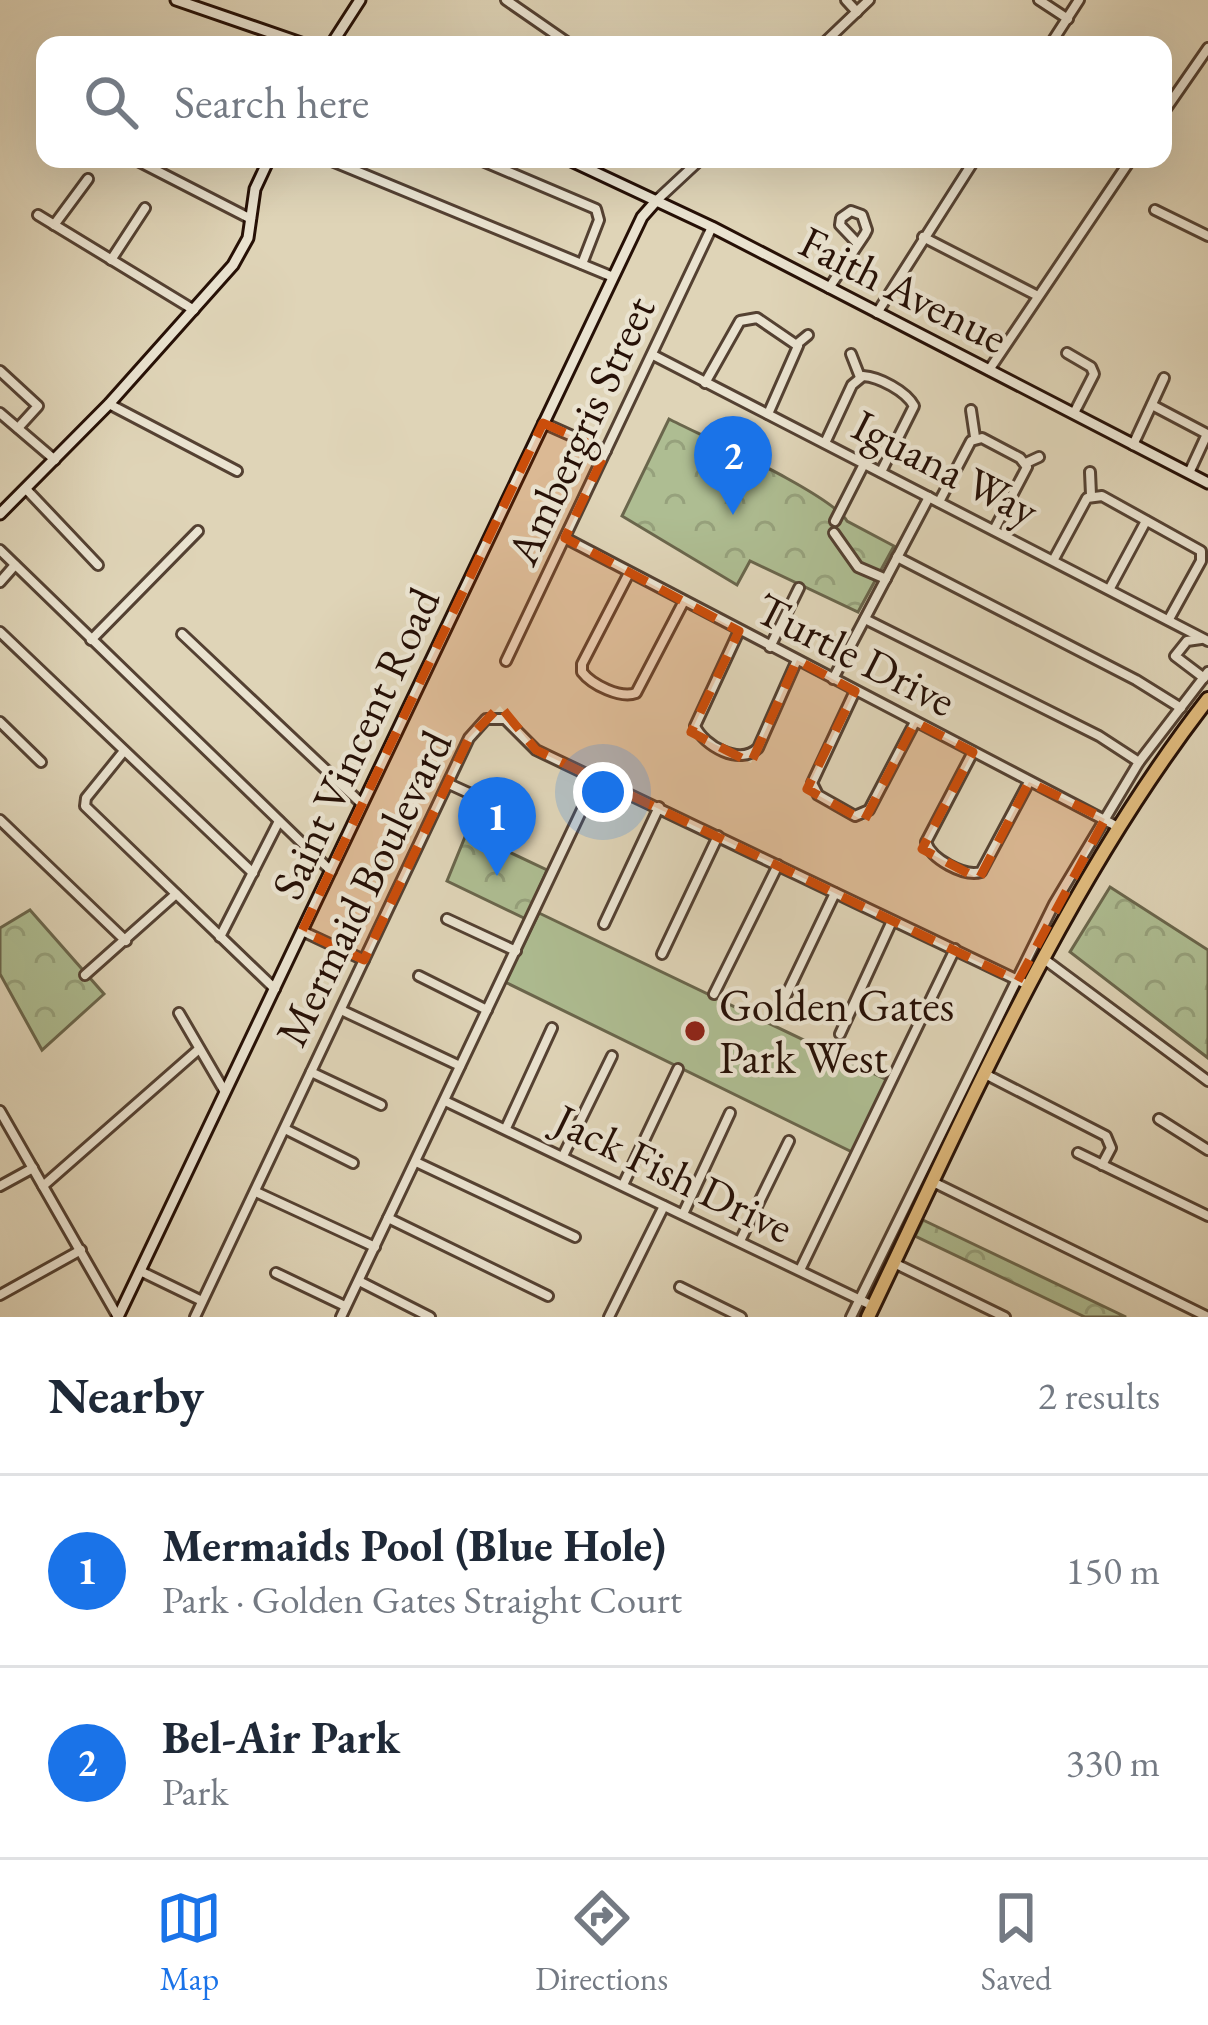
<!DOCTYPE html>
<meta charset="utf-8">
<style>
body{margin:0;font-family:"EB Garamond",serif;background:#f2f2f3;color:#1f2937}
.you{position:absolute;left:603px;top:792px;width:42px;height:42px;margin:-30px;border:9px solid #fff;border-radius:50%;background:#1a73e8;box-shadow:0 0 0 18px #1a73e833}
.badge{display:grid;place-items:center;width:78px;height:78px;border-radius:50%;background:#1a73e8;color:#fff;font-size:39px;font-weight:700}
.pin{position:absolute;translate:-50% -99px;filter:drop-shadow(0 3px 6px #0008)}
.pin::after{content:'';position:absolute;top:63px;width:42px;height:36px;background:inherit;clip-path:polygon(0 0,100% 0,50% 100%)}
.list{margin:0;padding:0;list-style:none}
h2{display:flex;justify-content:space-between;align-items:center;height:156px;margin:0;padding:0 48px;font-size:51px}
h2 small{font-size:39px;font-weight:400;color:#747a83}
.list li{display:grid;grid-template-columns:78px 1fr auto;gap:36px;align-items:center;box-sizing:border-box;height:192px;padding:0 48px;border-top:3px solid #e0e1e3}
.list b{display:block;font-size:45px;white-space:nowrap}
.list p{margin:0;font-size:39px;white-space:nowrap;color:#747a83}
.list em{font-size:39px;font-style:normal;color:#747a83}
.icon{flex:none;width:66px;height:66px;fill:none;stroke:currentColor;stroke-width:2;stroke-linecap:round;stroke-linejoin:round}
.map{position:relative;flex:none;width:1208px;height:1317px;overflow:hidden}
.search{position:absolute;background:#fff;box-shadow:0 12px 48px #0002;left:36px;right:36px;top:36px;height:132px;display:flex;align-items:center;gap:30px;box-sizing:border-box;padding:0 42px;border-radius:24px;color:#747a83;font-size:45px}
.sheet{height:540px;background:#fff}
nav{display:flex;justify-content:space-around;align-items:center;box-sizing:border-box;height:168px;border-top:3px solid #e0e1e3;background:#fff;font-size:33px;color:#747a83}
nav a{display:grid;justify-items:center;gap:6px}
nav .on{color:#1a73e8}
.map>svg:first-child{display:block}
.forest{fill:url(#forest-crowns);stroke:#6a664c;stroke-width:3}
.garden{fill:#aebd92;stroke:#6a664c;stroke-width:3}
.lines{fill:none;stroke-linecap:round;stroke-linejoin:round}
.street-casing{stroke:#544132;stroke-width:14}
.secondary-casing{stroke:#261006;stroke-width:15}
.primary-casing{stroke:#261006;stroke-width:18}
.street{stroke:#eae3d0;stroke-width:8}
.secondary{stroke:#eae3d0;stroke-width:9}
.primary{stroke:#e0ba7c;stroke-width:12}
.marked{fill:#cb4e0b;fill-opacity:0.2;stroke:#cb4e0b;stroke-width:9;stroke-dasharray:24 15;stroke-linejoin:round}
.poi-dot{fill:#8f2418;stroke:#eae3d0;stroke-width:4.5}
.labels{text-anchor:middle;stroke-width:9;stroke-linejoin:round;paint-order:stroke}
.street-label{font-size:45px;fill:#261006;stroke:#eae3d0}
.poi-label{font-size:45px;fill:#261006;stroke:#eae3d0;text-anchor:start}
</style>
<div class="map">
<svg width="1208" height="1317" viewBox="0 0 1208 1317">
<defs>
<pattern id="forest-crowns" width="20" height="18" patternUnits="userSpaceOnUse" patternTransform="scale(3)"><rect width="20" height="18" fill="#aebd92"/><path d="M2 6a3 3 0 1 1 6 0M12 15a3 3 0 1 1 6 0" fill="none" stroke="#96a17c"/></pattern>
</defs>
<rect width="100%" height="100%" fill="#dfd4b7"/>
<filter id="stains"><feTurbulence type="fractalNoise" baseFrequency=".00167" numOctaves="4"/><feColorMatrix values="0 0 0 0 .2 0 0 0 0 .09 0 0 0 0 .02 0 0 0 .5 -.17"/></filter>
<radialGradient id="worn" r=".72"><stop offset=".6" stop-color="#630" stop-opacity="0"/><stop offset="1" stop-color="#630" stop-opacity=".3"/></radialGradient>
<g class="forest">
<path d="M669,419c35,18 162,75 178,102l47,25 -36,66 -108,-51 -13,24 -115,-69z"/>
<path d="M467,832l80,38 -21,49 -79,-38z"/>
<path d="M1110,887l98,63v108l-138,-106z"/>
<path d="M30,910l74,84 -62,56 -42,-76v-46z"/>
<path d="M923,1220l203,97h-41l-170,-81z"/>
</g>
<path class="garden" d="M539,913l348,167 -35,72 -347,-170z"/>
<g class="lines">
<g class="street-casing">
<g id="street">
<path d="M506,0l65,45"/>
<path d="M846,0l11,12"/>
<path d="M1039,0l29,19"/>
<path d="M822,45l47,-45"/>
<path d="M1050,45l29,-45"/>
<path d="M1163,113l45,-65"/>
<path d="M134,159l117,60"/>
<path d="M327,159l286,118"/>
<path d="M478,159l118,50 3,11 -17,44"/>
<path d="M657,200l44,-41"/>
<path d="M1155,210l53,26"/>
<path d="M38,215l156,95"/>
<path d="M54,225l34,-46"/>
<path d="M923,237l115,59"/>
<path d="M111,260l34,-52"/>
<path d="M829,288l36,-54 2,-4 -5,-15 -11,-4 -10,7 -1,7 18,19"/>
<path d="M877,313l98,-154"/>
<path d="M797,344l11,-9"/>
<path d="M1067,353l24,14 3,7 -20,39"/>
<path d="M851,354l9,23"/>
<path d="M653,355l555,286"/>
<path d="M989,370l142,-211"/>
<path d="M0,371l38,35 -20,22"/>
<path d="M705,383l35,-62 17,-3 41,28 -30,68"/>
<path d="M109,404l128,67"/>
<path d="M1152,405l55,29 -18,39"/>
<path d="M971,410l4,27"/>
<path d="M0,413l55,47"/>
<path d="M543,423l63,28"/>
<path d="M825,443l27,-58 11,-9c16,1 43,15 51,30l-33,66"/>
<path d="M1133,445l31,-67"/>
<path d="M1026,463l13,-6"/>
<path d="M1090,472l1,23"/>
<path d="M26,489l72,76"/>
<path d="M939,502l32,-61 11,-3 38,20 7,9 -33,63"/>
<path d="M835,521l29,-57"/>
<path d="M834,533l24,34 28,12"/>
<path d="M565,538l553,289"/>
<path d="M0,550l331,321"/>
<path d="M897,557l239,123 45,28"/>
<path d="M1054,559l33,-61 15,-2 99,55v10l-32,58"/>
<path d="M629,573l-47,91v8c10,13 39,27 54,21l48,-92"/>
<path d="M0,582l15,-17"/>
<path d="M1110,588l36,-67"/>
<path d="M865,619l234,117 40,26"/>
<path d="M739,631l-44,95c9,20 45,40 63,22l39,-88"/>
<path d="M0,632l253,241"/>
<path d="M182,634l180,170"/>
<path d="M1201,639l-14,2 -12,15 29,22"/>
<path d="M91,640l107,-109"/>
<path d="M770,647l29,-59"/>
<path d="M506,661l206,-434"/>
<path d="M833,679l96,-182"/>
<path d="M855,691l-43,92 6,12 37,21 14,-6 46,-88"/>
<path d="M0,722l41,40"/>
<path d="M124,751l-38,47 -1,8 190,183"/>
<path d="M973,752l-47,90c5,17 38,35 55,30l48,-90"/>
<path d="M449,784l68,31"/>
<path d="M0,820l126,121"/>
<path d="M447,919l69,32"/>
<path d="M604,924l55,-117"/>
<path d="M302,931l62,29"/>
<path d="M220,937l59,-116"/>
<path d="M662,954l56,-118"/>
<path d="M1044,959l164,122"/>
<path d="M85,975l91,-81"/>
<path d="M419,976l68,34"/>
<path d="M714,994l64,-129"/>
<path d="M780,1008l55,-115"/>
<path d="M341,1010l119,56"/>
<path d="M179,1013l46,79"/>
<path d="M840,1034l52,-113"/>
<path d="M311,1072l70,33"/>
<path d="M987,1075l119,61 5,12 -9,17"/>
<path d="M445,1101l428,205"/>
<path d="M0,1111l118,206"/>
<path d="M1159,1119l49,31"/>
<path d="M506,1128l46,-100"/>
<path d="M285,1129l68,34"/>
<path d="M1078,1153l130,63"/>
<path d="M563,1156l49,-100"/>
<path d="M416,1162l159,75"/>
<path d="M933,1182l275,135"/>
<path d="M623,1185l55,-116"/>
<path d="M0,1186l33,-18"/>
<path d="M43,1186l156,-137"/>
<path d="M256,1192l119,55"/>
<path d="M683,1214l47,-101"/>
<path d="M388,1218l160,78"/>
<path d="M740,1241l49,-100"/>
<path d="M894,1263l111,54"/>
<path d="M800,1270l155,-321"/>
<path d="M140,1271l62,30"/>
<path d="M276,1273l69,33"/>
<path d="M359,1281l71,36"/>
<path d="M680,1287l61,30"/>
<path d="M0,1295l81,-45"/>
<path d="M195,1317l274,-579 17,-19h19l31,31 492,235"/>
<path d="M341,1317l256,-539"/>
<path d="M609,1317l55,-111"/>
<path d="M851,1317l203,-413 85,-142 69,-90"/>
</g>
</g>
<g class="secondary-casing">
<g id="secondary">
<path d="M176,0l131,45"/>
<path d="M331,45l29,-45"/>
<path d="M567,159l145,68 496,256"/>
<path d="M0,514l109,-110 124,-139 15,-27 7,-49 14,-30"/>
<path d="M118,1317l524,-1100 15,-17"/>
</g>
</g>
<g class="primary-casing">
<path id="primary" d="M868,1317c99,-207 199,-437 340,-618"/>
</g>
<use href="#street" class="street"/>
<use href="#secondary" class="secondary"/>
<use href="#primary" class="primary"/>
</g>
<path class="marked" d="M543,423l63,28 -41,87 174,93 -48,101 60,31 46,-103 58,31 -48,98 57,32 51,-99 58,30 -51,97 57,30 50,-97 76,37 -87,162 -482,-231 -36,-44 -31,32 -105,222 -62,-29z"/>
<circle class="poi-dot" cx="695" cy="1031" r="12"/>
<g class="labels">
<g class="street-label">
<text transform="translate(904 289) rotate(27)" y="16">Faith Avenue</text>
<text transform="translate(580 430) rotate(-65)" y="16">Ambergris Street</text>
<text transform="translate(946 467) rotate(27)" y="16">Iguana Way</text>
<text transform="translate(856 654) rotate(27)" y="16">Turtle Drive</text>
<text transform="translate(355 743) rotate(-65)" y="16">Saint Vincent Road</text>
<text transform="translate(363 888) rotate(-64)" y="16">Mermaid Boulevard</text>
<text transform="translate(674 1173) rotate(26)" y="16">Jack Fish Drive</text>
</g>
<g class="poi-label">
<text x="719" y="1021">Golden Gates<tspan x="719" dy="52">Park West</tspan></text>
</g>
</g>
<rect width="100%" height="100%" filter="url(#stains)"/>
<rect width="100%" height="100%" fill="url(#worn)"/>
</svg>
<div class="you"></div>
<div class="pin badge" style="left:497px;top:876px">1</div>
<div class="pin badge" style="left:733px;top:515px">2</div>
<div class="search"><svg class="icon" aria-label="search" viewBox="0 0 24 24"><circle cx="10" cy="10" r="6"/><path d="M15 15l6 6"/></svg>Search here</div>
</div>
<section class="sheet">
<h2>Nearby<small>2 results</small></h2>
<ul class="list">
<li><span class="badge">1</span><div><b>Mermaids Pool (Blue Hole)</b><p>Park · Golden Gates Straight Court</p></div><em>150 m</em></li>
<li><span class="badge">2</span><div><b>Bel-Air Park</b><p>Park</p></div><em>330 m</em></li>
</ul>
</section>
<nav>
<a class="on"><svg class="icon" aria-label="map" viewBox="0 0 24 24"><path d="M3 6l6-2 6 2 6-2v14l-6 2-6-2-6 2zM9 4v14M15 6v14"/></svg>Map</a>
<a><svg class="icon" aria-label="directions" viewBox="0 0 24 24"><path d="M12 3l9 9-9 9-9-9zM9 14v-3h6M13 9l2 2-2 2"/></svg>Directions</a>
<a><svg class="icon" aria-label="saved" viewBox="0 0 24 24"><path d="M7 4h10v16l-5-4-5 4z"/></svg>Saved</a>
</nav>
